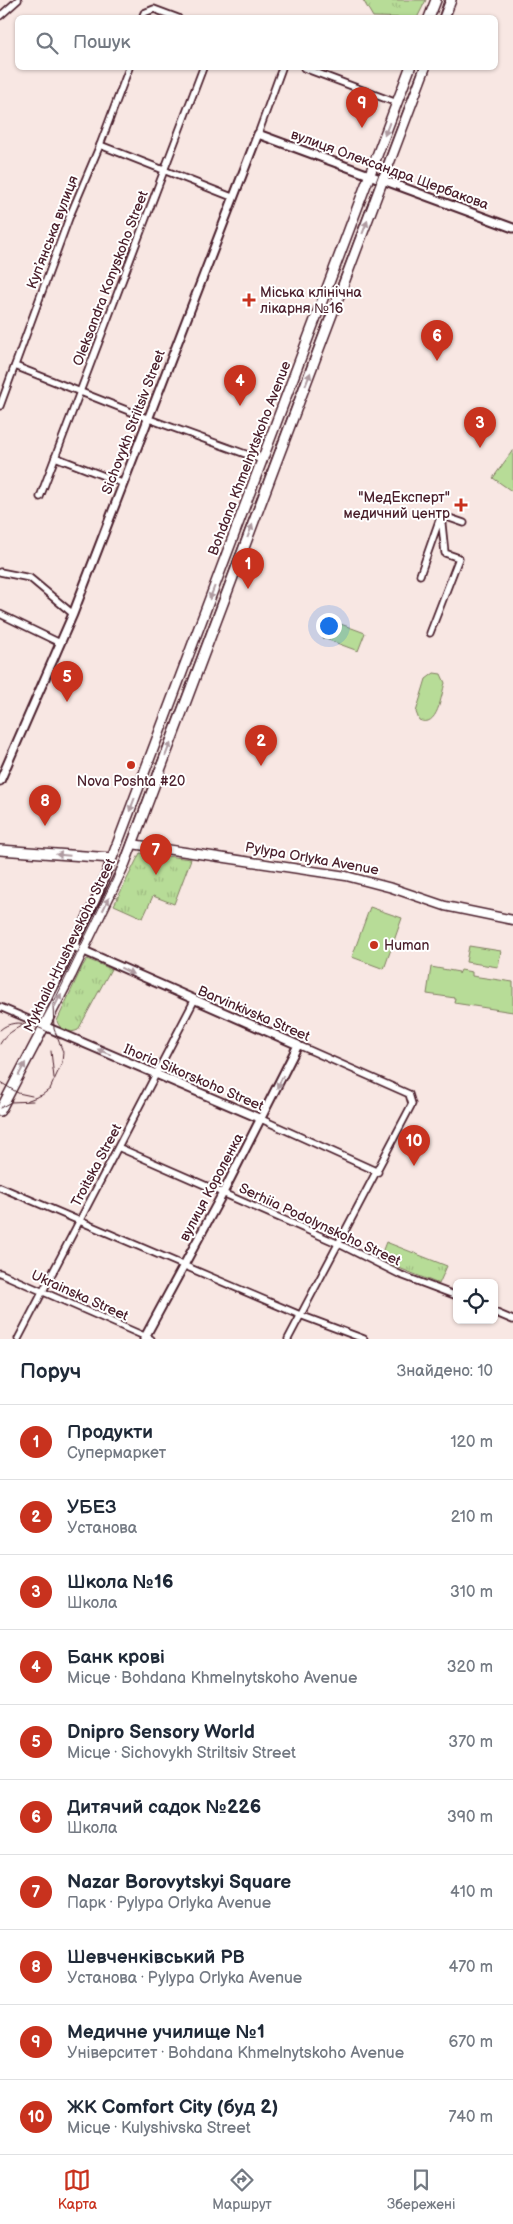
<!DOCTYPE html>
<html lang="uk">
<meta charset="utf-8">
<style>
body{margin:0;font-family:"Balsamiq Sans",sans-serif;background:#f2f2f3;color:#1f2937}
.controls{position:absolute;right:15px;bottom:15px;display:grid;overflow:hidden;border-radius:8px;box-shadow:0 1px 4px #0004}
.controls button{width:45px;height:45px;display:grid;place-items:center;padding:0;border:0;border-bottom:1px solid #e0e1e3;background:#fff;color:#1f2937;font:25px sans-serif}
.you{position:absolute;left:328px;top:625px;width:18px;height:18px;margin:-12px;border:4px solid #fff;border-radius:50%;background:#1a73e8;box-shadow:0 0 0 8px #1a73e833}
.badge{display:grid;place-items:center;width:32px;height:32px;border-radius:50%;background:#c8321e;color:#fff;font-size:16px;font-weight:700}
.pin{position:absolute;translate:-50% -41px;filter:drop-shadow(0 1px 2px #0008)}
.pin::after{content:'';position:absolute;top:26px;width:18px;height:15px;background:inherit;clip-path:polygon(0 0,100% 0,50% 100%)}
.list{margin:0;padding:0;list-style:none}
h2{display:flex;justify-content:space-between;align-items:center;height:65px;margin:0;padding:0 20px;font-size:21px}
h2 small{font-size:16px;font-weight:400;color:#747a83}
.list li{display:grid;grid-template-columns:32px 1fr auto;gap:15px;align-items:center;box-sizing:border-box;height:75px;padding:0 20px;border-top:1px solid #e0e1e3}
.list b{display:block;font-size:19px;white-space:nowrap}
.list p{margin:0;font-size:16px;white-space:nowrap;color:#747a83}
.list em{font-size:16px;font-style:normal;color:#747a83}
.icon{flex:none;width:28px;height:28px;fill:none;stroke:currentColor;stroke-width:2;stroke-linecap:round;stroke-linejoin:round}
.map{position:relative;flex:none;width:513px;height:1339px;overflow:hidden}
.search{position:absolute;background:#fff;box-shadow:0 1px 4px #0004;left:15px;right:15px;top:15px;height:55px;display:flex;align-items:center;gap:12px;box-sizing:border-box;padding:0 18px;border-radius:8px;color:#747a83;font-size:19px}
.sheet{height:815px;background:#fff}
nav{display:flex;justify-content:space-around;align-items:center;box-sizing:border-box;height:70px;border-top:1px solid #e0e1e3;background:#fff;font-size:14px;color:#747a83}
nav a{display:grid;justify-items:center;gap:2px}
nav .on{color:#c8321e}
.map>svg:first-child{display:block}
.park{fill:url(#park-tufts);stroke:#807e61}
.pitch{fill:#b7dc97;stroke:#807e61}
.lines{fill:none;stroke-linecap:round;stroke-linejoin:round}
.minor-casing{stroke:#4a1f2b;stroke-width:9}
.tertiary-casing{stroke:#4a1f2b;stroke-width:11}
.secondary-casing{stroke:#4a1f2b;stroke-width:11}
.primary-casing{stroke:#4a1f2b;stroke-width:12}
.minor{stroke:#fff;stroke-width:5.5}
.tertiary{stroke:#fff;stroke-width:7}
.secondary{stroke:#fff;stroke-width:8}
.primary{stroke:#fff;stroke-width:9}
.tram{stroke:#4a1f2b;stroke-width:1}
.oneway{fill:#ae9aa0}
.poi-dot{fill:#c8321e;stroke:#fff;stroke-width:2}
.labels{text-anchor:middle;stroke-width:4;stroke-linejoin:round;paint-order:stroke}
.street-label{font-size:14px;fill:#4a1f2b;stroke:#fff}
.poi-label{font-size:14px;fill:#4a1f2b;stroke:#fff;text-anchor:start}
</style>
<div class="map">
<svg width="513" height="1339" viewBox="0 0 513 1339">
<defs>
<pattern id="park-tufts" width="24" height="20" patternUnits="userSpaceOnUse" patternTransform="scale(1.25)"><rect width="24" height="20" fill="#b7dc97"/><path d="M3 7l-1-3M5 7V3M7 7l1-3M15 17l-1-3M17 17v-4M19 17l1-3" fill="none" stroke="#9fbc82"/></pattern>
</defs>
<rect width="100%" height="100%" fill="#f8e7e3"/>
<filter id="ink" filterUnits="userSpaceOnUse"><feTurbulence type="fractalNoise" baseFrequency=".02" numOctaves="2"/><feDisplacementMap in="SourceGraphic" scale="10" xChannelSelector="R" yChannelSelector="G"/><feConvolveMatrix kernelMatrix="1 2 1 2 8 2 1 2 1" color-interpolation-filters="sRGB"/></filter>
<g filter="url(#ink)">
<g class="park">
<path d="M363,0h63l-9,18 -44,-1z"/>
<path d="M140,853l51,6 -17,45 -21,-8 -10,22 -29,-13z"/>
<path d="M87,959l24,10 -33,61c-8,4 -18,1 -21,-9l25,-54z"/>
<path d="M386,1242l61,24 -8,18 -60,-24z"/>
</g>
<g class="pitch">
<path d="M513,450v42l-20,-14z"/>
<path d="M330,620l35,13 -7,18 -35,-13z"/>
<path d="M434,673l7,1 4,9c-4,12 -7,46 -26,37l-3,-8 10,-33z"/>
<path d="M370,907l32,11 -18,51 -32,-12z"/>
<path d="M469,946l32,5 -3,16 -32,-5z"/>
<path d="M431,967l28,5v2l2,-4 11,2v4l41,6v30l-59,-9 1,-5 -28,-4z"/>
</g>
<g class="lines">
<g class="minor-casing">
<g id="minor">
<path d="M0,16l18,-16"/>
<path d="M142,18l2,-5 10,-4 24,9"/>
<path d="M304,68l93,35"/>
<path d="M258,134l24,-66"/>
<path d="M100,145l132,52"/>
<path d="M15,366l134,53 113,41"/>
<path d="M0,406l69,-188 31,-73 29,-77"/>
<path d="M55,457l67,26"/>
<path d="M40,497l163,-429"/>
<path d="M441,515l23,8"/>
<path d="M0,572l30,6 43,36"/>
<path d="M420,575l21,-60 4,38 14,5 -29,75"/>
<path d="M0,614l60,29"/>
<path d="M0,1007l40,17"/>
<path d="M37,1023l36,-77"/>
<path d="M261,1119l117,53"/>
<path d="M120,1148l219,96 62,31 56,21"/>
<path d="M0,1187l300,128 64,24"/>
<path d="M0,1273l151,66"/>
<path d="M494,1312l19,8"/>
<path d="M18,1339l176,-338"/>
<path d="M288,1339l124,-235 -3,-10 -111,-49"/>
</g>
</g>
<g class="tertiary-casing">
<g id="tertiary">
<path d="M0,781l73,-167 185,-480 255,94"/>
<path d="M112,858l-16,41 -23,47 225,99 -75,148 -79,146"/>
<path d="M44,1026l217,93"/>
</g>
</g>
<g class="secondary-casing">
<path id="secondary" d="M132,844l214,32 46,12 53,18 68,14"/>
</g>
<g class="primary-casing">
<g id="primary">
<path d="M429,18l7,-18"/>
<path d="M444,18l7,-18"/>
<path d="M0,850l112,8 298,-790"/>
<path d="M0,1111l71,-136 54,-112 300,-795"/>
</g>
</g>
<use href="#minor" class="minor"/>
<use href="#tertiary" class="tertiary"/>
<use href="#secondary" class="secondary"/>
<use href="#primary" class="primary"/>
<g class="tram">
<path d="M438,18l6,-18"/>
<path d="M0,1030c17,-16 44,-1 60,9"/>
<path d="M0,1044c11,-20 38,-19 52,-44"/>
<path d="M51,1051l3,27"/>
<path d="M0,1082l18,11 14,3"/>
<path d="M26,1101l16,-6 8,-6 12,-26 1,-11 -9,-23 -1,-25 60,-125 306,-811"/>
<path d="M0,1108l11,-6 22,-1"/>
</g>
</g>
<defs><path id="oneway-solid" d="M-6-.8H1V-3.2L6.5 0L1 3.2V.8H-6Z" transform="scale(1.25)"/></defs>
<g class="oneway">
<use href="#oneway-solid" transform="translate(387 129) rotate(111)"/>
<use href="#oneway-solid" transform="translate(365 227) rotate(-69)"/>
<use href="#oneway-solid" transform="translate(308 379) rotate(-69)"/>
<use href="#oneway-solid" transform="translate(250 531) rotate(-69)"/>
<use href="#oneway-solid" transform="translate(212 593) rotate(111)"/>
<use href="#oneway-solid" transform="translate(168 749) rotate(-69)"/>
<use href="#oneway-solid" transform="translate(132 805) rotate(111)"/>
<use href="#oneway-solid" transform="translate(63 855) rotate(-175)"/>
<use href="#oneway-solid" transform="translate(106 904) rotate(-64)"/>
<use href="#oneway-solid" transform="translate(127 971) rotate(27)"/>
<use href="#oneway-solid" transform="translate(58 1000) rotate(-63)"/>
<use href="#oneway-solid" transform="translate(104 1052) rotate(-157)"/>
<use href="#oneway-solid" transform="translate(22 1069) rotate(-62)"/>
<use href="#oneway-solid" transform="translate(280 1082) rotate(117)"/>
</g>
</g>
<g class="poi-dot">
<path d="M246.5 292.5h5v5h5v5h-5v5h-5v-5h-5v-5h5z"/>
<path d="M458.5 497.5h5v5h5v5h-5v5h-5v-5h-5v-5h5z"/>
<circle cx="131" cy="765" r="5"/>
<circle cx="374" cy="945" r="5"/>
</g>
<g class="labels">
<g class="street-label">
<text transform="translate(390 169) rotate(20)" y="5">вулиця Олександра Щербакова</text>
<text transform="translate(52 232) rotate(-69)" y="5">Купʼянська вулиця</text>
<text transform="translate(110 278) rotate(-69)" y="5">Oleksandra Konyskoho Street</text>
<text transform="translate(133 422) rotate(-69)" y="5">Sichovykh Striltsiv Street</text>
<text transform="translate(249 458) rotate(-69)" y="5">Bohdana Khmelnytskoho Avenue</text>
<text transform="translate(312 858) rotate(10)" y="5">Pylypa Orlyka Avenue</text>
<text transform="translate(69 945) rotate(-64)" y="5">Mykhaila Hrushevskoho Street</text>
<text transform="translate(254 1013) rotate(23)" y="5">Barvinkivska Street</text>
<text transform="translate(194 1077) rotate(23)" y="5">Ihoria Sikorskoho Street</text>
<text transform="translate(96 1165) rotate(-62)" y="5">Troitska Street</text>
<text transform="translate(211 1187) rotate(-62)" y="5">вулиця Короленка</text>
<text transform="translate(320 1224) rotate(25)" y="5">Serhiia Podolynskoho Street</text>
<text transform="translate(80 1295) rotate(24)" y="5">Ukrainska Street</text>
</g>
<g class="poi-label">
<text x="260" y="297">Міська клінічна<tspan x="260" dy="16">лікарня №16</tspan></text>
<text x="450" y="502" text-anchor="end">"МедЕксперт"<tspan x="450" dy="16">медичний центр</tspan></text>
<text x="131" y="786" text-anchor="middle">Nova Poshta #20</text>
<text x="384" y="950">Human</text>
</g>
</g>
</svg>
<div class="controls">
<button><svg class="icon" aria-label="locate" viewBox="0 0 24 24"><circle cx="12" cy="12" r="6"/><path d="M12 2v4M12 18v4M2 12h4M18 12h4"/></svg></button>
</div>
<div class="you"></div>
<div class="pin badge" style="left:248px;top:589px">1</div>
<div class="pin badge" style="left:261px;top:766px">2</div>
<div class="pin badge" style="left:480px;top:448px">3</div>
<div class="pin badge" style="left:240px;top:406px">4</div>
<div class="pin badge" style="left:67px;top:702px">5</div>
<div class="pin badge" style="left:437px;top:361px">6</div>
<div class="pin badge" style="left:156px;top:875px">7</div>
<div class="pin badge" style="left:45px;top:826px">8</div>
<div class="pin badge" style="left:362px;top:128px">9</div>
<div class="pin badge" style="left:414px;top:1166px">10</div>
<div class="search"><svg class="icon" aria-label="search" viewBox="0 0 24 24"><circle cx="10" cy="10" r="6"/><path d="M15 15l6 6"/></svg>Пошук</div>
</div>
<section class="sheet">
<h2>Поруч<small>Знайдено: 10</small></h2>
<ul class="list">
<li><span class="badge">1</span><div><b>Продукти</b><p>Супермаркет</p></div><em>120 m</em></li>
<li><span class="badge">2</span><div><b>УБЕЗ</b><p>Установа</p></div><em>210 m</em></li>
<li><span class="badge">3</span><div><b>Школа №16</b><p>Школа</p></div><em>310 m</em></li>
<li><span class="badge">4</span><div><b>Банк крові</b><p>Місце · Bohdana Khmelnytskoho Avenue</p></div><em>320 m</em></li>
<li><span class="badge">5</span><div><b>Dnipro Sensory World</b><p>Місце · Sichovykh Striltsiv Street</p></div><em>370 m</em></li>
<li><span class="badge">6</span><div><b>Дитячий садок №226</b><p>Школа</p></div><em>390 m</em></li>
<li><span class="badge">7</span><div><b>Nazar Borovytskyi Square</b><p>Парк · Pylypa Orlyka Avenue</p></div><em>410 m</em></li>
<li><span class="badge">8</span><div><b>Шевченківський РВ</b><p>Установа · Pylypa Orlyka Avenue</p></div><em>470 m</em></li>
<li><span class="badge">9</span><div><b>Медичне училище №1</b><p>Університет · Bohdana Khmelnytskoho Avenue</p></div><em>670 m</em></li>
<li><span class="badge">10</span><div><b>ЖК Comfort City (буд 2)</b><p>Місце · Kulyshivska Street</p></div><em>740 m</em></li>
</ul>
</section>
<nav>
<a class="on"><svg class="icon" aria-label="map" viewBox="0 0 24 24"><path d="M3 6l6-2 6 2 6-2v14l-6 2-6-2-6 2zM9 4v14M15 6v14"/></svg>Карта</a>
<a><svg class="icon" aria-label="directions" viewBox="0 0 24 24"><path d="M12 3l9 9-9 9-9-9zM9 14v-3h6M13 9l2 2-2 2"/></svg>Маршрут</a>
<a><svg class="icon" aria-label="saved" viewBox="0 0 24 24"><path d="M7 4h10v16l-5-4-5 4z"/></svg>Збережені</a>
</nav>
